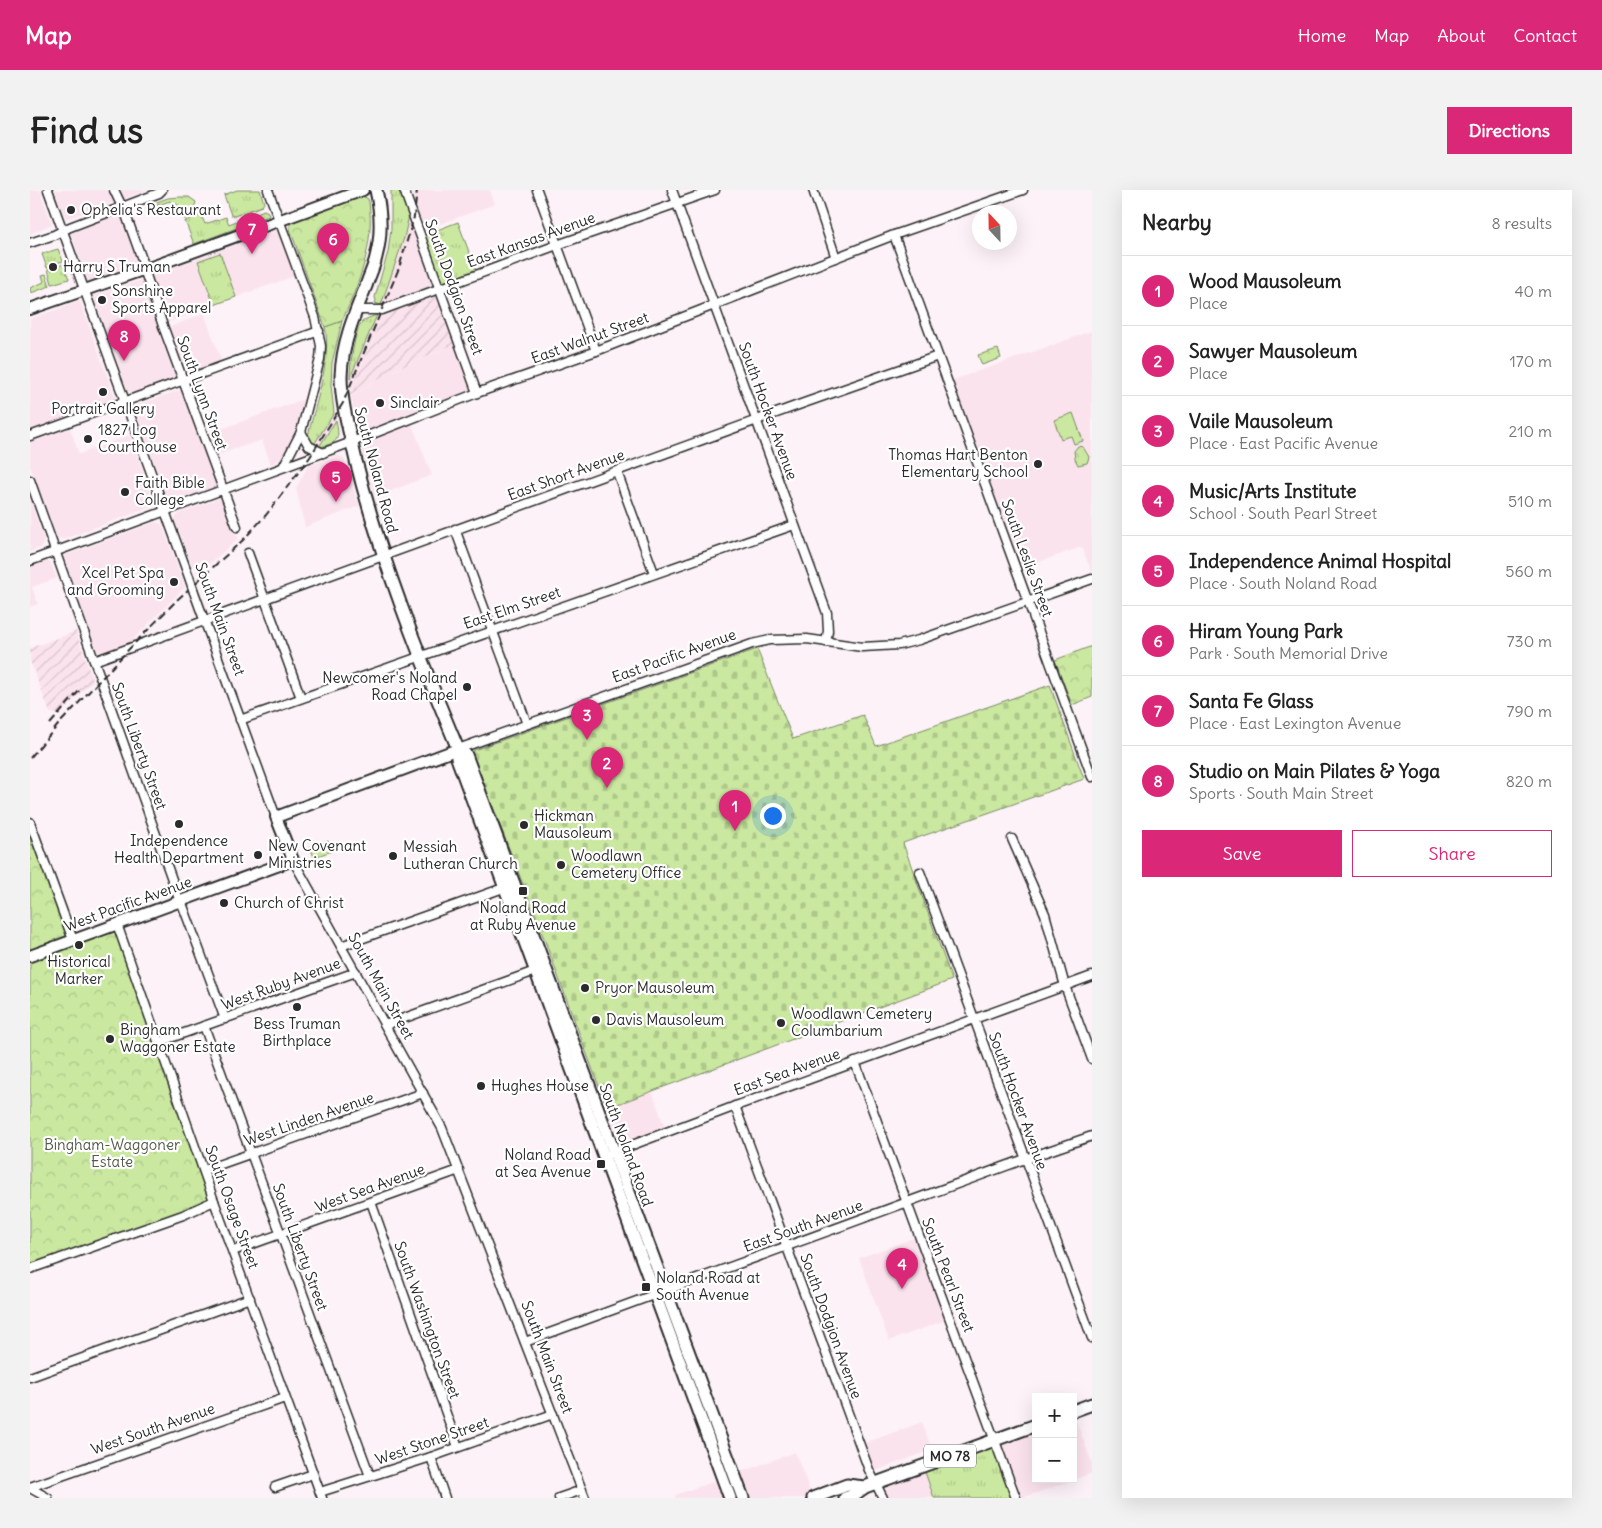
<!DOCTYPE html>
<meta charset="utf-8">
<style>
body{margin:0;font-family:Delius,sans-serif;background:#f2f2f2;color:#222}
.controls{position:absolute;right:15px;bottom:15px;display:grid;overflow:hidden;border-radius:0px;box-shadow:0 5px 20px #0002}
.controls button{width:45px;height:45px;display:grid;place-items:center;padding:0;border:0;border-bottom:1px solid #e0e0e0;background:#fff;color:#222;font:25px sans-serif}
.compass{position:absolute;left:942px;top:15px;width:45px;height:45px;border-radius:50%;background:#fff;box-shadow:0 5px 20px #0002;rotate:338deg}
.you{position:absolute;left:742px;top:625px;width:18px;height:18px;margin:-12px;border:4px solid #fff;border-radius:50%;background:#1a73e8;box-shadow:0 0 0 8px #1a73e833}
.badge{display:grid;place-items:center;width:32px;height:32px;border-radius:50%;background:#db2777;color:#fff;font-size:16px;font-weight:700}
.pin{position:absolute;translate:-50% -41px;filter:drop-shadow(0 1px 2px #0008)}
.pin::after{content:'';position:absolute;top:26px;width:18px;height:15px;background:inherit;clip-path:polygon(0 0,100% 0,50% 100%)}
.list{margin:0;padding:0;list-style:none}
h2{display:flex;justify-content:space-between;align-items:center;height:65px;margin:0;padding:0 20px;font-size:21px}
h2 small{font-size:16px;font-weight:400;color:#767676}
.list li{display:grid;grid-template-columns:32px 1fr auto;gap:15px;align-items:center;box-sizing:border-box;height:70px;padding:0 20px;border-top:1px solid #e0e0e0}
.list b{display:block;font-size:19px;white-space:nowrap}
.list p{margin:0;font-size:16px;white-space:nowrap;color:#767676}
.list em{font-size:16px;font-style:normal;color:#767676}
.actions{display:flex;gap:10px;padding:15px 20px}
.actions a{flex:1;padding:11px 0;border:1px solid #db2777;border-radius:0px;text-align:center;font-size:18px;color:#db2777}
.actions .main{background:#db2777;color:#fff}
.map{position:relative;flex:none;width:1062px;height:1308px;overflow:hidden;border-radius:0px}
header{display:flex;align-items:center;gap:30px;box-sizing:border-box;height:70px;padding:0 25px;background:#db2777;color:#fff}
header strong{font-size:24px}
nav{display:flex;gap:28px;margin-inline-start:auto;font-size:18px}
.intro{display:flex;align-items:center;justify-content:space-between;box-sizing:border-box;height:120px;padding:0 30px}
h1{margin:0;font-size:35px}
.button{padding:12px 22px;border-radius:0px;background:#db2777;color:#fff;font-size:18px;font-weight:700}
main{display:flex;gap:30px;padding:0 30px}
aside{flex:1;background:#fff;border-radius:0px;box-shadow:0 5px 20px #0002}
.map>svg:first-child{display:block}
.built{fill:#fbe3ed}
.industrial{fill:url(#industrial-furrows)}
.grass{fill:url(#grass-tufts);stroke:#7a8a66}
.forest{fill:url(#forest-crowns);stroke:#7a8a66}
.cemetery{fill:url(#cemetery-stones);stroke:#7a8a66}
.pitch{fill:#cae8a0;stroke:#7a8a66}
.lines{fill:none;stroke-linecap:round;stroke-linejoin:round}
.street-casing{stroke:#2b2b2b;stroke-width:11}
.secondary-casing{stroke:#2b2b2b;stroke-width:14}
.primary-casing{stroke:#2b2b2b;stroke-width:15}
.street{stroke:#fff;stroke-width:8}
.secondary{stroke:#fff;stroke-width:10}
.primary{stroke:#fff;stroke-width:11}
.rail{stroke:#2b2b2b;stroke-width:2;stroke-dasharray:8 4;stroke-linecap:butt}
.street-bridge-casing{stroke:#2b2b2b;stroke-width:11;stroke-linecap:butt}
.street-bridge{stroke:#fff;stroke-width:8}
.poi-dot{fill:#2b2b2b;stroke:#fff;stroke-width:2}
.labels{text-anchor:middle;stroke-width:4.5;stroke-linejoin:round;paint-order:stroke}
.shield{fill:#fff;stroke:#6b6b6b;stroke-width:1}
.shield-label{font-size:14px;font-weight:bold;fill:#2b2b2b}
.poi-label{font-size:15px;fill:#2b2b2b;stroke:#fff;text-anchor:start}
.street-label{font-size:15px;fill:#2b2b2b;stroke:#fff}
.park-label{font-size:15px;fill:#535a48;stroke:#fff}
</style>
<header>
<strong>Map</strong>
<nav><a>Home</a><a>Map</a><a>About</a><a>Contact</a></nav>
</header>
<div class="intro"><h1>Find us</h1><a class="button">Directions</a></div>
<main>
<div class="map">
<svg width="1062" height="1308" viewBox="0 0 1062 1308">
<defs>
<pattern id="industrial-furrows" width="10" height="10" patternUnits="userSpaceOnUse" patternTransform="scale(1.25)"><rect width="10" height="10" fill="#fbe3ed"/><path d="M-1 1l2-2M0 10L10 0M9 11l2-2" fill="none" stroke="#d7c3cb"/></pattern>
<pattern id="grass-tufts" width="24" height="20" patternUnits="userSpaceOnUse" patternTransform="scale(1.25)"><rect width="24" height="20" fill="#cae8a0"/><path d="M3 7l-1-3M5 7V3M7 7l1-3M15 17l-1-3M17 17v-4M19 17l1-3" fill="none" stroke="#aec78a"/></pattern>
<pattern id="forest-crowns" width="20" height="18" patternUnits="userSpaceOnUse" patternTransform="scale(1.25)"><rect width="20" height="18" fill="#cae8a0"/><path d="M2 6a3 3 0 1 1 6 0M12 15a3 3 0 1 1 6 0" fill="none" stroke="#aec78a"/></pattern>
<pattern id="cemetery-stones" width="16" height="16" patternUnits="userSpaceOnUse" patternTransform="scale(1.25)"><rect width="16" height="16" fill="#cae8a0"/><path d="M2 7V4a2 2 0 0 1 4 0v3zM10 15v-3a2 2 0 0 1 4 0v3z" fill="#aec78a"/></pattern>
</defs>
<rect width="100%" height="100%" fill="#fdf2f7"/>
<filter id="ink" filterUnits="userSpaceOnUse"><feTurbulence type="fractalNoise" baseFrequency=".02" numOctaves="2"/><feDisplacementMap in="SourceGraphic" scale="10" xChannelSelector="R" yChannelSelector="G"/><feConvolveMatrix kernelMatrix="1 2 1 2 8 2 1 2 1" color-interpolation-filters="sRGB"/></filter>
<g filter="url(#ink)">
<g class="built">
<path d="M0,0h10l12,34 -22,10z"/>
<path d="M24,0h56l6,16h-2l-2,-3 -46,16z"/>
<path d="M88,0h30l-24,9z"/>
<path d="M385,0h75l5,14 -74,27 -8,-26z"/>
<path d="M88,25l3,2 16,42 -1,6 -4,3 -43,15 -18,-50z"/>
<path d="M379,25l25,66 -5,7 -48,17 23,-67z"/>
<path d="M245,40l3,1 16,45 -128,47 -15,-47z"/>
<path d="M113,89l35,98 -46,16 -5,-2 -33,-94v-1z"/>
<path d="M50,111l35,96 -2,3 -83,30v-111z"/>
<path d="M354,122l-34,79v-13l27,-63z"/>
<path d="M174,123l18,49 -37,12 -17,-46z"/>
<path d="M1062,141v243l-10,-27 -61,21 -68,-188z"/>
<path d="M425,154l16,43v5l-102,38 -6,1 -5,-2 -7,-32 35,-23z"/>
<path d="M153,199l35,94 -2,3 -44,15 -5,-3 -33,-90 3,-3z"/>
<path d="M274,209l-10,42 -15,19 -8,5 -9,-25 -48,16 -7,-22z"/>
<path d="M304,223l2,7 -17,27 -5,-2z"/>
<path d="M381,232l21,53 -57,22 -13,-48 1,-5z"/>
<path d="M40,238l9,26 51,-19 23,65 -2,7 -87,32 -7,-1 -27,-72v-24z"/>
<path d="M307,265l7,3 15,48 -54,21 -9,-39 12,-22z"/>
<path d="M193,307l15,42 -40,35 -3,-8h-3l-17,-46 1,-3 4,-4z"/>
<path d="M0,310l14,40 -2,7 -12,5z"/>
<path d="M126,332l6,2 23,63 -55,56 -28,10 -6,-2 -33,-90v-3l3,-3z"/>
<path d="M17,371l3,1 7,16 -25,9 6,17 -8,3v-39z"/>
<path d="M622,901l13,37 -40,15h-9l-13,-33z"/>
<path d="M886,1047l30,83 -57,21 -30,-83z"/>
<path d="M1045,1228l17,45v10l-70,25 -19,-51 1,-3 32,-12v47h37v-60z"/>
<path d="M892,1232l10,28 -54,20h-4l-3,-3 -9,-23z"/>
<path d="M765,1262l17,44 -7,2h-57l-10,-25z"/>
<path d="M895,1282l9,26h-47l-2,-7 1,-3z"/>
<path d="M688,1290l6,18h-48l-1,-3z"/>
</g>
<g class="industrial">
<path d="M407,103l3,2 15,49 -69,30 -35,23 -1,-6 34,-79z"/>
<path d="M46,441l17,50 -33,33 -10,-1 -20,-52v-13z"/>
</g>
<g class="grass">
<path d="M207,0h23l4,13 -2,3 -28,10 -3,-1 -7,-20z"/>
<path d="M361,0h8l10,25 -5,23 -23,67 -6,-2 1,-2 -1,-4 13,-45 3,-23z"/>
<path d="M150,7h9l7,5 -4,14 -8,3 -7,-15 -5,1 -2,-4 -15,5 -1,-3 14,-5z"/>
<path d="M234,20l4,2 1,4 -75,28 -9,-23 16,-6 4,9 21,-7 3,7z"/>
<path d="M428,32l18,49 -32,12 -3,-2 -17,-46z"/>
<path d="M28,59l5,12 -13,4v2l-3,1 -5,-14z"/>
<path d="M190,63l16,44 -22,8 -16,-44z"/>
<path d="M33,74l6,15 -17,5 -4,-15 4,1z"/>
<path d="M16,84l4,12 -19,7 -1,-5 14,-6 -2,-7z"/>
<path d="M347,125l-27,63c0,-13 4,-46 12,-56 4,-4 10,-5 15,-7z"/>
<path d="M312,131l-10,42 -1,22 3,28 -21,33 -5,-6v-4c7,-31 24,-78 17,-109z"/>
<path d="M306,230c4,19 3,23 -17,27z"/>
<path d="M960,1258l6,2 18,48h-80l-9,-26z"/>
</g>
<g class="forest">
<path d="M333,6l5,3 1,3c6,41 -10,82 -27,119l-17,6 -35,-98v-5l2,-3z"/>
<path d="M968,159l3,9 -19,7 -4,-10z"/>
<path d="M1048,256l5,1 6,10 -2,6 -9,2 -3,-6 -1,-8z"/>
<path d="M1062,456v51l-20,8 -17,-45z"/>
<path d="M0,632l43,117 44,-15 97,277 -184,68z"/>
<path d="M298,651l4,10 -18,6 -4,-10z"/>
</g>
<path class="cemetery" d="M727,459l36,90 70,-24 13,31 174,-61 34,94 -181,64 49,137 -345,128 -62,-167 -73,-188 2,-3z"/>
<path class="pitch" d="M1043,223l10,28 -9,3 -3,-8 -10,3 -7,-19z"/>
<g class="lines">
<g class="street-casing">
<g id="street">
<path d="M18,0l141,387"/>
<path d="M84,0l12,25 17,47 3,13 17,51 74,201"/>
<path d="M238,0l47,127 6,29 -1,13 -19,73 -18,35"/>
<path d="M374,0l73,203"/>
<path d="M507,0l59,161"/>
<path d="M642,0l155,423 1,18 -2,11"/>
<path d="M783,0l23,68"/>
<path d="M864,45l198,542"/>
<path d="M0,53l24,-8 16,-8 89,-34 3,-3"/>
<path d="M326,120h26l175,-65 158,-55"/>
<path d="M271,242l8,14 14,7"/>
<path d="M0,246l289,-105"/>
<path d="M587,282l37,101"/>
<path d="M0,290l150,422 3,4 42,113"/>
<path d="M425,339l72,195"/>
<path d="M218,363l53,145"/>
<path d="M0,371l322,-119 125,-49 119,-42 298,-116 129,-45"/>
<path d="M164,402l82,225"/>
<path d="M64,471l710,-258 134,-47"/>
<path d="M210,530l554,-195"/>
<path d="M428,559l294,-105 18,-4 37,-1 55,8 37,-2 20,-5 173,-61"/>
<path d="M0,632l43,118"/>
<path d="M982,649l33,75 20,72 27,73"/>
<path d="M263,670l149,268 143,370"/>
<path d="M890,682l172,466"/>
<path d="M87,734l97,277 108,297"/>
<path d="M311,756l168,-60"/>
<path d="M355,835l153,-55"/>
<path d="M174,836l166,450"/>
<path d="M129,852l197,-70"/>
<path d="M825,872l161,436"/>
<path d="M705,916l134,364 14,28"/>
<path d="M581,963l122,-46 359,-131"/>
<path d="M174,980l219,-77"/>
<path d="M341,1012l87,245"/>
<path d="M203,1061l226,-81"/>
<path d="M0,1079l153,-54 31,-14"/>
<path d="M495,1152l500,-183 67,-23"/>
<path d="M0,1187l220,-79"/>
<path d="M401,1267l14,41"/>
<path d="M0,1297l255,-89"/>
<path d="M245,1297l38,-13"/>
<path d="M0,1298l18,10"/>
<path d="M290,1302l111,-35 122,-43"/>
<path d="M529,1308l23,-8"/>
</g>
</g>
<g class="secondary-casing">
<g id="secondary">
<path d="M0,119l127,-44 206,-75"/>
<path d="M0,766l263,-96 -17,-43 182,-68"/>
</g>
</g>
<g class="primary-casing">
<g id="primary">
<path d="M346,0c5,22 6,45 0,67 -2,10 -7,19 -10,29 -12,29 -24,58 -25,90 0,29 9,57 15,85 25,99 63,195 102,288l8,6 277,743"/>
<path d="M428,559l-1,9 273,740"/>
<path d="M1043,1221l19,-7"/>
<path d="M783,1308l34,-13 18,2"/>
<path d="M815,1308l9,-3 11,-8 171,-62"/>
</g>
</g>
<use href="#street" class="street"/>
<use href="#secondary" class="secondary"/>
<use href="#primary" class="primary"/>
<g class="rail">
<path d="M20,534l30,-34"/>
<path d="M0,568l28,-33 72,-77 48,-49 65,-59 23,-25 44,-58 33,-54 56,-135 15,-51 3,-27"/>
</g>
<g class="street-bridge-casing">
<path id="street-bridge" d="M159,387l5,15"/>
</g>
<use href="#street-bridge" class="street-bridge"/>
</g>
</g>
<g class="poi-dot">
<circle cx="41" cy="20" r="5"/>
<circle cx="23" cy="77" r="5"/>
<circle cx="72" cy="110" r="5"/>
<circle cx="73" cy="202" r="5"/>
<circle cx="350" cy="213" r="5"/>
<circle cx="58" cy="249" r="5"/>
<circle cx="1008" cy="274" r="5"/>
<circle cx="95" cy="302" r="5"/>
<circle cx="144" cy="392" r="5"/>
<circle cx="437" cy="497" r="5"/>
<circle cx="149" cy="634" r="5"/>
<circle cx="494" cy="635" r="5"/>
<circle cx="228" cy="665" r="5"/>
<circle cx="363" cy="666" r="5"/>
<circle cx="531" cy="675" r="5"/>
<rect x="488" y="696" width="10" height="10" rx="2.5"/>
<circle cx="194" cy="713" r="5"/>
<circle cx="49" cy="755" r="5"/>
<circle cx="555" cy="798" r="5"/>
<circle cx="267" cy="817" r="5"/>
<circle cx="566" cy="830" r="5"/>
<circle cx="751" cy="833" r="5"/>
<circle cx="80" cy="849" r="5"/>
<circle cx="451" cy="896" r="5"/>
<rect x="566" y="969" width="10" height="10" rx="2.5"/>
<rect x="611" y="1092" width="10" height="10" rx="2.5"/>
</g>
<g class="labels">
<rect class="shield" x="894" y="1254.5" width="52" height="23" rx="4"/>
<g class="shield-label">
<text x="920" y="1271">MO 78</text>
</g>
<g class="poi-label">
<text x="51" y="25">Ophelia's Restaurant</text>
<text x="33" y="82">Harry S Truman</text>
<text x="82" y="106">Sonshine<tspan x="82" dy="17">Sports Apparel</tspan></text>
<text x="360" y="218">Sinclair</text>
<text x="73" y="224" text-anchor="middle">Portrait Gallery</text>
<text x="68" y="245">1827 Log<tspan x="68" dy="17">Courthouse</tspan></text>
<text x="998" y="270" text-anchor="end">Thomas Hart Benton<tspan x="998" dy="17">Elementary School</tspan></text>
<text x="105" y="298">Faith Bible<tspan x="105" dy="17">College</tspan></text>
<text x="134" y="388" text-anchor="end">Xcel Pet Spa<tspan x="134" dy="17">and Grooming</tspan></text>
<text x="427" y="493" text-anchor="end">Newcomer's Noland<tspan x="427" dy="17">Road Chapel</tspan></text>
<text x="504" y="631">Hickman<tspan x="504" dy="17">Mausoleum</tspan></text>
<text x="149" y="656" text-anchor="middle">Independence<tspan x="149" dy="17">Health Department</tspan></text>
<text x="238" y="661">New Covenant<tspan x="238" dy="17">Ministries</tspan></text>
<text x="373" y="662">Messiah<tspan x="373" dy="17">Lutheran Church</tspan></text>
<text x="541" y="671">Woodlawn<tspan x="541" dy="17">Cemetery Office</tspan></text>
<text x="204" y="718">Church of Christ</text>
<text x="493" y="723" text-anchor="middle">Noland Road<tspan x="493" dy="17">at Ruby Avenue</tspan></text>
<text x="49" y="777" text-anchor="middle">Historical<tspan x="49" dy="17">Marker</tspan></text>
<text x="565" y="803">Pryor Mausoleum</text>
<text x="761" y="829">Woodlawn Cemetery<tspan x="761" dy="17">Columbarium</tspan></text>
<text x="576" y="835">Davis Mausoleum</text>
<text x="267" y="839" text-anchor="middle">Bess Truman<tspan x="267" dy="17">Birthplace</tspan></text>
<text x="90" y="845">Bingham<tspan x="90" dy="17">Waggoner Estate</tspan></text>
<text x="461" y="901">Hughes House</text>
<text x="561" y="970" text-anchor="end">Noland Road<tspan x="561" dy="17">at Sea Avenue</tspan></text>
<text x="626" y="1093">Noland Road at<tspan x="626" dy="17">South Avenue</tspan></text>
</g>
<g class="street-label">
<text transform="translate(501 50) rotate(-20)" y="5">East Kansas Avenue</text>
<text transform="translate(424 97) rotate(70)" y="5">South Dodgion Street</text>
<text transform="translate(560 148) rotate(-20)" y="5">East Walnut Street</text>
<text transform="translate(172 203) rotate(70)" y="5">South Lynn Street</text>
<text transform="translate(738 221) rotate(70)" y="5">South Hocker Avenue</text>
<text transform="translate(346 280) rotate(75)" y="5">South Noland Road</text>
<text transform="translate(536 285) rotate(-20)" y="5">East Short Avenue</text>
<text transform="translate(997 368) rotate(70)" y="5">South Leslie Street</text>
<text transform="translate(482 418) rotate(-19)" y="5">East Elm Street</text>
<text transform="translate(190 429) rotate(70)" y="5">South Main Street</text>
<text transform="translate(644 466) rotate(-20)" y="5">East Pacific Avenue</text>
<text transform="translate(109 556) rotate(70)" y="5">South Liberty Street</text>
<text transform="translate(98 714) rotate(-20)" y="5">West Pacific Avenue</text>
<text transform="translate(251 794) rotate(-20)" y="5">West Ruby Avenue</text>
<text transform="translate(351 796) rotate(61)" y="5">South Main Street</text>
<text transform="translate(757 882) rotate(-20)" y="5">East Sea Avenue</text>
<text transform="translate(988 911) rotate(70)" y="5">South Hocker Avenue</text>
<text transform="translate(279 929) rotate(-19)" y="5">West Linden Avenue</text>
<text transform="translate(596 955) rotate(70)" y="5">South Noland Road</text>
<text transform="translate(340 998) rotate(-20)" y="5">West Sea Avenue</text>
<text transform="translate(202 1017) rotate(70)" y="5">South Osage Street</text>
<text transform="translate(773 1036) rotate(-20)" y="5">East South Avenue</text>
<text transform="translate(270 1057) rotate(70)" y="5">South Liberty Street</text>
<text transform="translate(918 1085) rotate(69)" y="5">South Pearl Street</text>
<text transform="translate(397 1130) rotate(70)" y="5">South Washington Street</text>
<text transform="translate(801 1136) rotate(70)" y="5">South Dodgion Avenue</text>
<text transform="translate(517 1167) rotate(69)" y="5">South Main Street</text>
<text transform="translate(123 1239) rotate(-19)" y="5">West South Avenue</text>
<text transform="translate(402 1251) rotate(-19)" y="5">West Stone Street</text>
</g>
<g class="park-label">
<text x="82" y="960">Bingham-Waggoner<tspan x="82" dy="17">Estate</tspan></text>
</g>
</g>
</svg>
<div class="controls">
<button>+</button>
<button>−</button>
</div>
<svg class="compass" viewBox="-18 -18 36 36"><path d="M0-13l5 13h-10z" fill="#e53935"/><path d="M0 13l5-13h-10z" fill="#767676"/></svg>
<div class="you"></div>
<div class="pin badge" style="left:705px;top:641px">1</div>
<div class="pin badge" style="left:577px;top:598px">2</div>
<div class="pin badge" style="left:557px;top:550px">3</div>
<div class="pin badge" style="left:872px;top:1099px">4</div>
<div class="pin badge" style="left:306px;top:312px">5</div>
<div class="pin badge" style="left:303px;top:74px">6</div>
<div class="pin badge" style="left:222px;top:64px">7</div>
<div class="pin badge" style="left:94px;top:171px">8</div>
</div>
<aside>
<h2>Nearby<small>8 results</small></h2>
<ul class="list">
<li><span class="badge">1</span><div><b>Wood Mausoleum</b><p>Place</p></div><em>40 m</em></li>
<li><span class="badge">2</span><div><b>Sawyer Mausoleum</b><p>Place</p></div><em>170 m</em></li>
<li><span class="badge">3</span><div><b>Vaile Mausoleum</b><p>Place · East Pacific Avenue</p></div><em>210 m</em></li>
<li><span class="badge">4</span><div><b>Music/Arts Institute</b><p>School · South Pearl Street</p></div><em>510 m</em></li>
<li><span class="badge">5</span><div><b>Independence Animal Hospital</b><p>Place · South Noland Road</p></div><em>560 m</em></li>
<li><span class="badge">6</span><div><b>Hiram Young Park</b><p>Park · South Memorial Drive</p></div><em>730 m</em></li>
<li><span class="badge">7</span><div><b>Santa Fe Glass</b><p>Place · East Lexington Avenue</p></div><em>790 m</em></li>
<li><span class="badge">8</span><div><b>Studio on Main Pilates &amp; Yoga</b><p>Sports · South Main Street</p></div><em>820 m</em></li>
</ul>
<div class="actions"><a class="main">Save</a><a>Share</a></div>
</aside>
</main>
